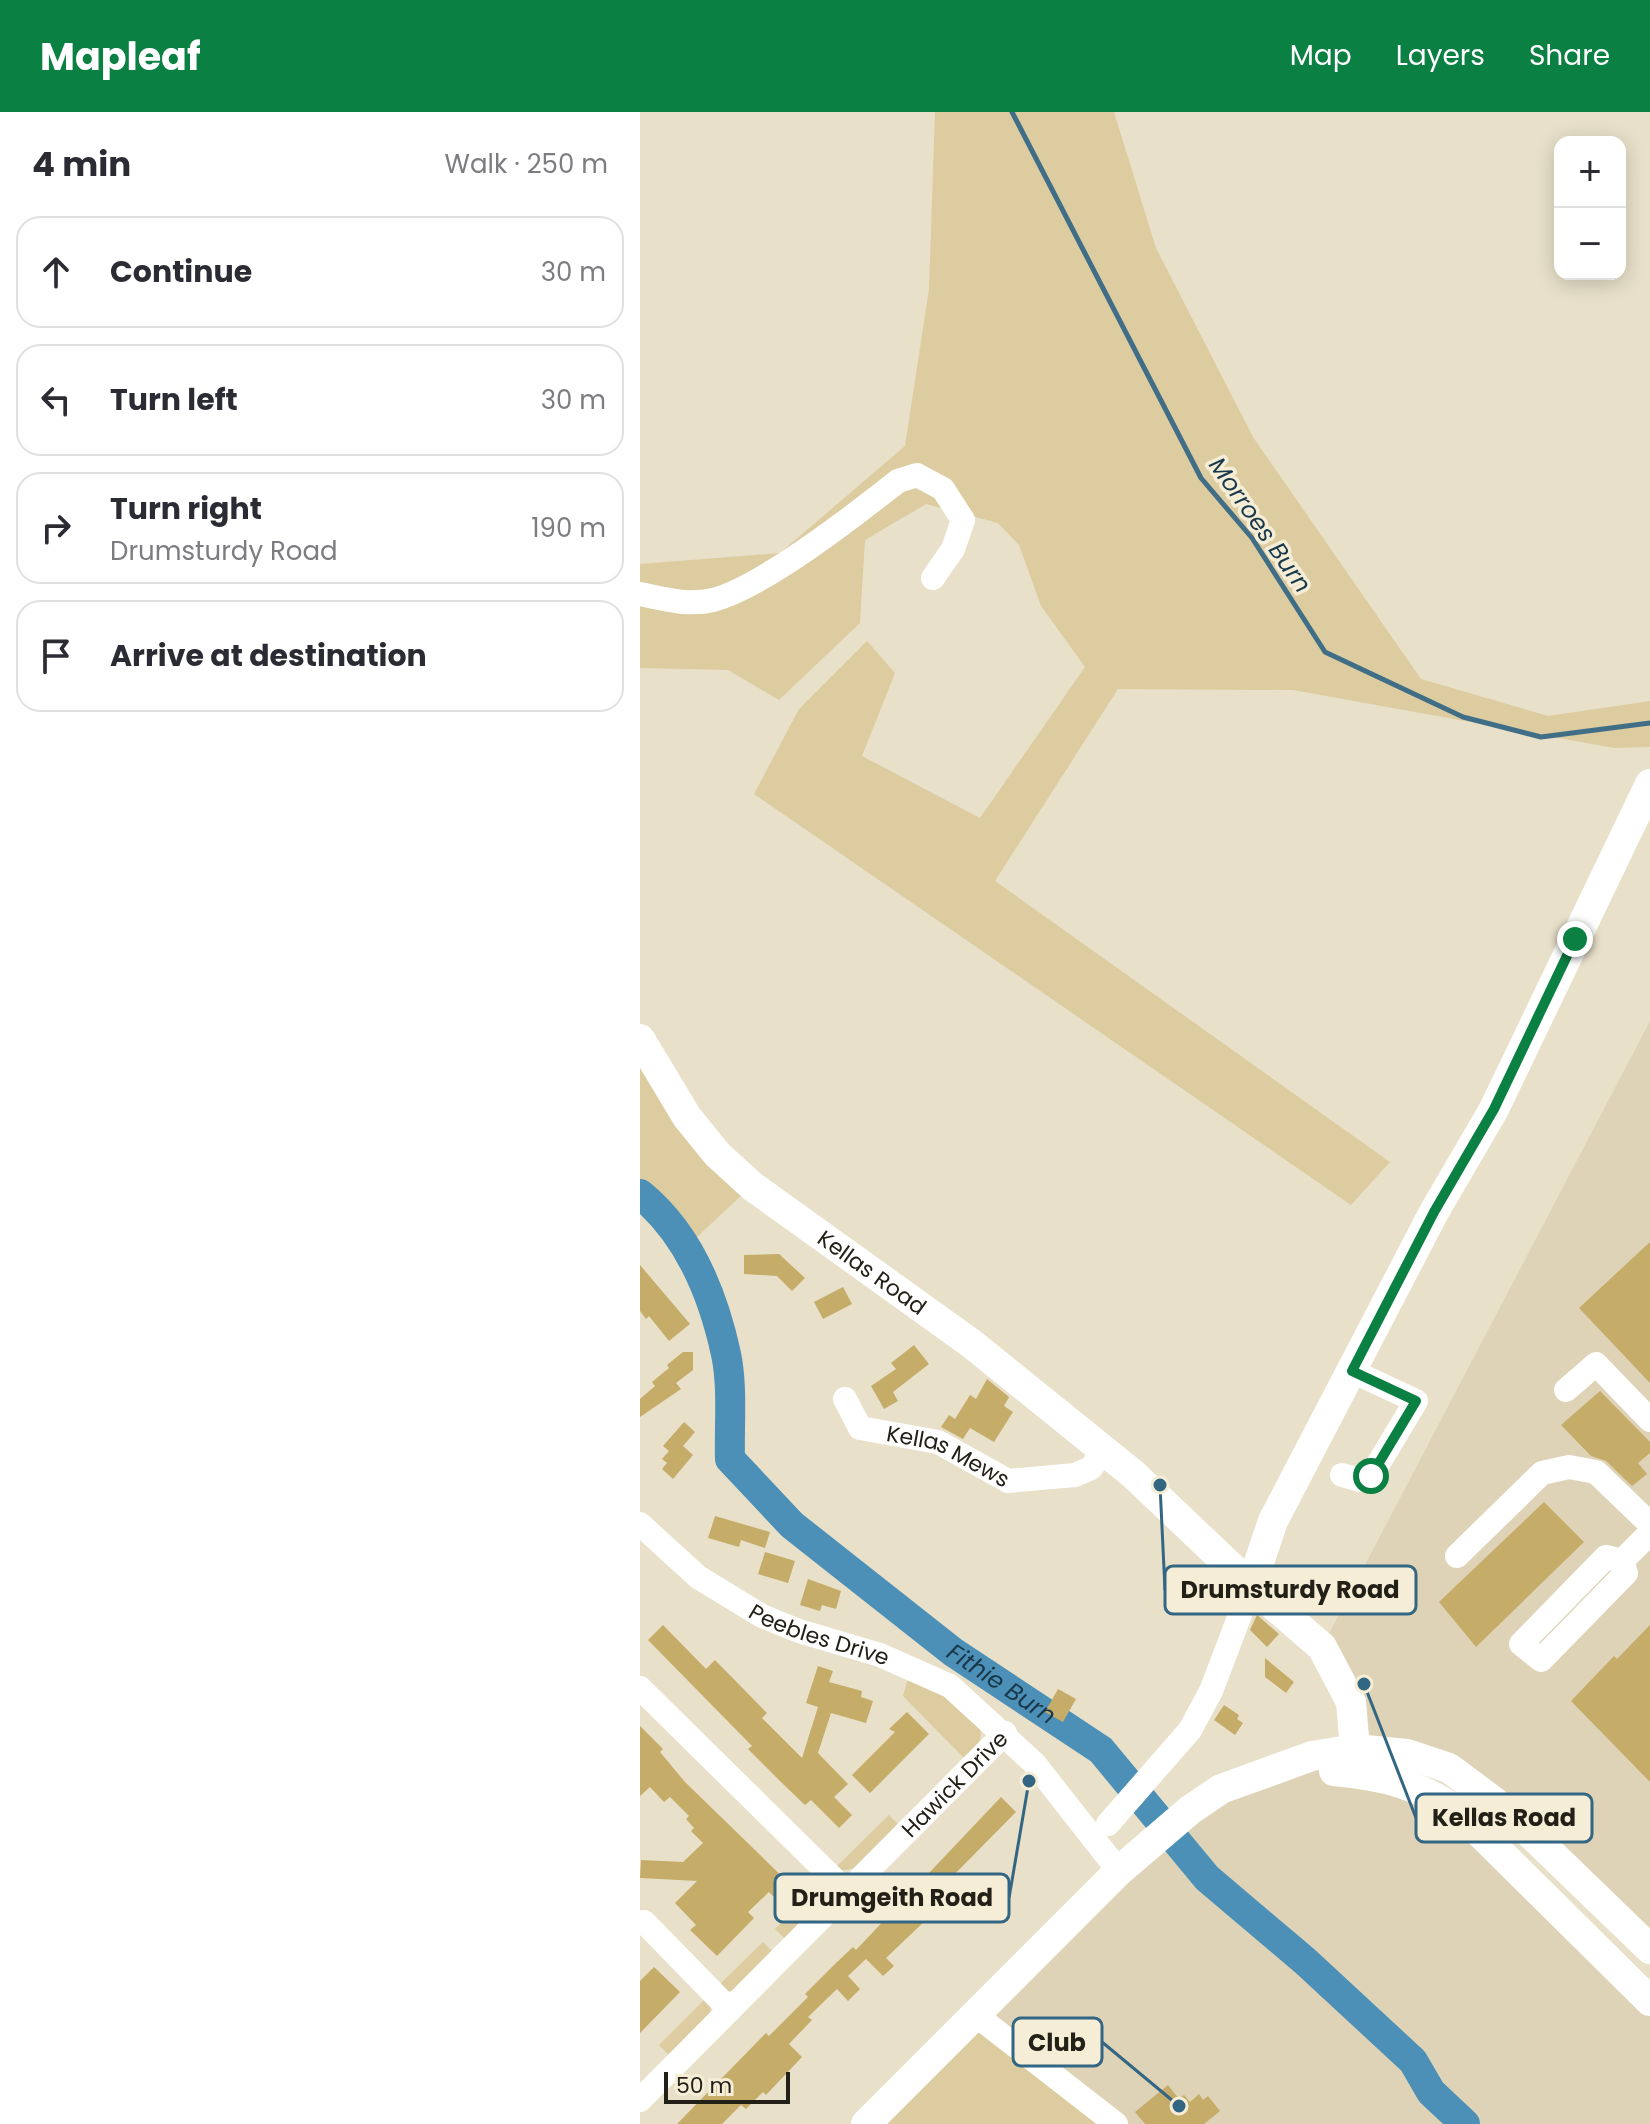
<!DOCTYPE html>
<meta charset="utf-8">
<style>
body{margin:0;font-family:Poppins,sans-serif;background:#f7f7f7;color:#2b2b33}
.controls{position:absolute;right:24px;top:24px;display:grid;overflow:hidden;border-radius:16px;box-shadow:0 4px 20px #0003}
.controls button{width:72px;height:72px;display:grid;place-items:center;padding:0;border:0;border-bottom:2px solid #e1e1e2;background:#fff;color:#2b2b33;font:40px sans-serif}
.scale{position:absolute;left:24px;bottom:20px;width:126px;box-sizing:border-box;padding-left:8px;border:4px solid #232018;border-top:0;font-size:22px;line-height:28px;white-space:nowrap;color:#232018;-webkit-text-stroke:6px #f5edd6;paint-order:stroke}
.stop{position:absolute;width:24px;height:24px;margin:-18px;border:6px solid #0b8043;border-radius:50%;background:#fff}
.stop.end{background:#0b8043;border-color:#fff;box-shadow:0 2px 8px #0008}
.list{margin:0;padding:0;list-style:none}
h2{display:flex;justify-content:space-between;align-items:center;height:104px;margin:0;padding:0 32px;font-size:34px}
h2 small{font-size:26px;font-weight:400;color:#7c7c81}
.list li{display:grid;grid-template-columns:52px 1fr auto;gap:24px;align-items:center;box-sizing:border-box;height:112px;margin:0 16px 16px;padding:0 16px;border:2px solid #e1e1e2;border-radius:24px}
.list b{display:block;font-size:30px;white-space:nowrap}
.list p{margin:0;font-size:26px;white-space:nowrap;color:#7c7c81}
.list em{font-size:26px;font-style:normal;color:#7c7c81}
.icon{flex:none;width:44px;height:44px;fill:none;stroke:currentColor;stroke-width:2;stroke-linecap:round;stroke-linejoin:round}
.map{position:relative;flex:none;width:1010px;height:2012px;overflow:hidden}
header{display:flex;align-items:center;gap:48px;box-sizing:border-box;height:112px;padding:0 40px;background:#0b8043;color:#fff}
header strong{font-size:38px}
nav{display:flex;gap:44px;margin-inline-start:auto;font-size:28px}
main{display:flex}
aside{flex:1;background:#fff}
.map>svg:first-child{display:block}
.built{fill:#ded3b6}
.green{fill:#ddcca0}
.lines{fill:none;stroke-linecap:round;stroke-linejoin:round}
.stream{stroke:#406e87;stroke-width:5}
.river{stroke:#4c90b7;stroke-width:30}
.building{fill:#c5ac69}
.minor{stroke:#fff;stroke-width:24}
.major{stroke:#fff;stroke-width:30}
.route{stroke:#0b8043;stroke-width:10}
.labels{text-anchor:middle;stroke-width:7;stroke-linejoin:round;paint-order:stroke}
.street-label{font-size:22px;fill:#232018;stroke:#f5edd6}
.water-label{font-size:24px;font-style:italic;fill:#183849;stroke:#f5edd6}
.leader{fill:none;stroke:#336683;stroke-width:3}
.callout-dot{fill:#336683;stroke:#f5edd6;stroke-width:3}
.callout{fill:#f5edd6;stroke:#336683;stroke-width:3}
.callout-label{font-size:24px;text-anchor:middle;font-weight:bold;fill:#232018}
</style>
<header>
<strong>Mapleaf</strong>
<nav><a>Map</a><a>Layers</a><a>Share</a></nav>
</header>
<main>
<aside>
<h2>4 min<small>Walk · 250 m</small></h2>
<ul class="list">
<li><svg class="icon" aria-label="ahead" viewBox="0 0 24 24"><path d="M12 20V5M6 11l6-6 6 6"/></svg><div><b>Continue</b></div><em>30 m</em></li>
<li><svg class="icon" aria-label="left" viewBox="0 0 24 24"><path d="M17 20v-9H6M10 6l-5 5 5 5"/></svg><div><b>Turn left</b></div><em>30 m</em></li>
<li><svg class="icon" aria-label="right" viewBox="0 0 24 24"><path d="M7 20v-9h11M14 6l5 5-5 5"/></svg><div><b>Turn right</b><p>Drumsturdy Road</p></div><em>190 m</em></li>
<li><svg class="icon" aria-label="arrive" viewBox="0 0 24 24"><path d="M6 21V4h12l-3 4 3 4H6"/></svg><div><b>Arrive at destination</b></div></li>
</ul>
</aside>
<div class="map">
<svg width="1010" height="2012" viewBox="0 0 1010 2012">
<rect width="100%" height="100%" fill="#e8e0c9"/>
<g class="built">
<path d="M1010,909v928l-170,-160 -125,-40 -33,-102z"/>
<path d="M664,1656l98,14 248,219v123h-784l324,-314z"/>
</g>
<g class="green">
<path d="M295,0h179l42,136 97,189 168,242 127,37 102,-15v46l-36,1 -321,-58 -175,-1 -123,192 395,281 -39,43 -597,-411 45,-85 68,-68 28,32 -33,83 118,62 105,-151 -44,-61 -22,-61 -21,-22 -72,-19 -61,36 -5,83 -81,77 -51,-30 -88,-2v-104l140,-11 125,-107 24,-157z"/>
<path d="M0,950l104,131 -63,59 -41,-39z"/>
<path d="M268,1567l36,15 36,31c2,16 -1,24 -13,36l-64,-65z"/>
<path d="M249,1703l12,12c-19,19 -37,49 -67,42z"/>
<path d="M183,1768c6,29 -18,43 -36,61l-12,-12z"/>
<path d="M123,1830l11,11 -33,35 -14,4 -10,-5z"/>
<path d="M68,1884c12,25 -21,45 -37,61l-12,-12z"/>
<path d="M337,1904l139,108h-251z"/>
</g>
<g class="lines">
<path class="stream" d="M372,0l189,366 51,60 73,114 138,65 78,20 109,-14"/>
<path class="river" id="s1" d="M0,1082c48,39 73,100 86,160 7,33 3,72 4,105l62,66 161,127 148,98 106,128 98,83 108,100 18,31 34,32"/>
</g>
<g class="building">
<path d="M1010,1130v141l-71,-75z"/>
<path d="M139,1142l26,24 -13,13 -15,-15 -33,-2v-19z"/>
<path d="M0,1153l50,59 -21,17 -20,-25 -3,3 -6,-8z"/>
<path d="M203,1175l9,17 -29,15 -9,-17z"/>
<path d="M274,1233l15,19 -36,28 5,9 -14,8 -13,-23 25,-17 -5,-6z"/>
<path d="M43,1240h10v18l-17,13 5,6 -41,28v-18l15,-13 -3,-4 17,-14 -2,-3z"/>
<path d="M347,1267l22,18 -5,9 9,6 -19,30 -24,-14 -7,11 -22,-12 8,-12 6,4 15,-24 6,4z"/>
<path d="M960,1279l50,51v11l-12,10 9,11 -15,12 -26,-25 -15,-5 -30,-31z"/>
<path d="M44,1310l11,10 -12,14 10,9 -20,24 -11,-10 5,-6 -5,-4 7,-8 -6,-5z"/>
<path d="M904,1390l40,40 -108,105 -37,-45z"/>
<path d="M75,1404l55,16 -5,16 -24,-8 -2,7 -31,-9z"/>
<path d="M125,1440l30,9 -7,22 -30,-9z"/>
<path d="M168,1467l33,12 -5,18 -14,-4 -2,6 -20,-6z"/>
<path d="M617,1503l22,19 -12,13 -17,-17z"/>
<path d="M23,1513l43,44 9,-9 52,53 -5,5 40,40 16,-51 -12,-4 12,-37 15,5 -4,11 33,9 -1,6 12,4 -7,22 -35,-10 -13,40 30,31 -14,13 18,18 -13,13 -28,-28 -6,5 -22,-21 -35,-35 4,-3 -104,-106z"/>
<path d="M1010,1513v157l-79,-81 43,-45 3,3z"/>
<path d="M625,1546l29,24 -8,11 -21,-16z"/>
<path d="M418,1577l18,10 -13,23 -18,-10z"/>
<path d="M584,1593l15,10 -2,4 6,4 -8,12 -21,-15z"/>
<path d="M267,1600l22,22 -59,59 -18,-18 43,-43 -6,-3z"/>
<path d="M0,1614l23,23 -3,3 25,30 111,108 -15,14 -12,-12 -21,20 6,6 -37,38 -27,-26 6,-5 -21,-22 22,-22 -57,-3 1,-18 42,2 20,-19 -12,-12 3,-3 -8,-9 3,-3 -19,-19 -6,5 -14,-15 -10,9z"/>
<path d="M361,1685l15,15 -76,77 9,9 -63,60 8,8 -11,10 -17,-17 -18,17 12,13 -12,12 -11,-12 -29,28 4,3 -23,24 13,13 -36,38 -3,-3 -17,17 -5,-4 -19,19h-45l89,-91 3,3 39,-39 -3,-3 29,-29 19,-18 3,3z"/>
<path d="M14,1855l26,25 -40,41v-52z"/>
<path d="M528,1973l11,14 5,-4 6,7 9,-8 4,6 5,-4 12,15 -16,13h-59l-10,-12z"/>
</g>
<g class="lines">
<g class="minor">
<path d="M0,482c24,5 48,12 73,6 50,-13 142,-85 185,-119l19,-6 26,14 20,31 -10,29 -20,29"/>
<path d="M926,1278l30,-26 54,56"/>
<path id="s2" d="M205,1287l15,29 78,14 70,39 67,-6 16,-7 13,-18"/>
<path d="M702,1363l18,5 11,-4 45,-75 -64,-30"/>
<path id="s3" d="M0,1412l58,53 64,39 37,15 81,24 70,31 84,77 85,108"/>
<path d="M817,1444l85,-83 27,-6 27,5 54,52"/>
<path d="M966,1445l16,4 4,12 -85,87 -20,-16z"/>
<path d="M982,1449l28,-28"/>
<path d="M0,1576l207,204"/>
<path d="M468,1712l82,-94 21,-39 40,-105"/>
<path d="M4,1810l86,88"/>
<path d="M337,1904l139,108"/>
<path id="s4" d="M0,1988l365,-367"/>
</g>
<g class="major">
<path id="s5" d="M0,927l47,78 30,37 35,32 220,158 161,130 118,112 71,61 29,55 4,47 -2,24"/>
<path d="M611,1474l22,-65 161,-309 60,-103 156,-325"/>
<path d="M694,1659c48,4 88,14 127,43l189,187"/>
<path d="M226,2012l253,-253 71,-61 31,-21 91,-33 43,-7 52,5 42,14 59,44 142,137"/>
</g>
</g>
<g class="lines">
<path class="route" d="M731,1364l45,-75 -64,-30 82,-159 60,-103 81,-170"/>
</g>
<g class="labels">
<g class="street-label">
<text dy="8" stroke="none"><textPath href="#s5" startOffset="334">Kellas Road</textPath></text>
<text dy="8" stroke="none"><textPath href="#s2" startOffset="126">Kellas Mews</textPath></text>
<text dy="8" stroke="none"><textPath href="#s3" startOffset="214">Peebles Drive</textPath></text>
<text dy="8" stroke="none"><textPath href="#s4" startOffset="446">Hawick Drive</textPath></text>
</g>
<g class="water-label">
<text transform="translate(620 413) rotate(55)" y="8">Morroes Burn</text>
<text dy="8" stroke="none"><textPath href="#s1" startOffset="644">Fithie Burn</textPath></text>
</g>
</g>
<path class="leader" d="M520 1373L525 1478M724 1572L776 1706M389 1669L369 1786M539 1994L462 1930"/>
<g class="callout-dot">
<circle cx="520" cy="1373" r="8"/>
<circle cx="724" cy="1572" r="8"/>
<circle cx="389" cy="1669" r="8"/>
<circle cx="539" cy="1994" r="8"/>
</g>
<g class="callout">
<rect x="525" y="1454" width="251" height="48" rx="8"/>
<rect x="776" y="1682" width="176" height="48" rx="8"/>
<rect x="135" y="1762" width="234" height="48" rx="8"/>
<rect x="373" y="1906" width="89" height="48" rx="8"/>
</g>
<g class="callout-label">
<text x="650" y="1486">Drumsturdy Road</text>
<text x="864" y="1714">Kellas Road</text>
<text x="252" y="1794">Drumgeith Road</text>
<text x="417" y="1939">Club</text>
</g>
</svg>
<div class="controls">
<button>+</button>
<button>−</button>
</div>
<div class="scale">50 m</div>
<div class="stop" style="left:731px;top:1364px"></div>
<div class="stop end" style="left:935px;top:827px"></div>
</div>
</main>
